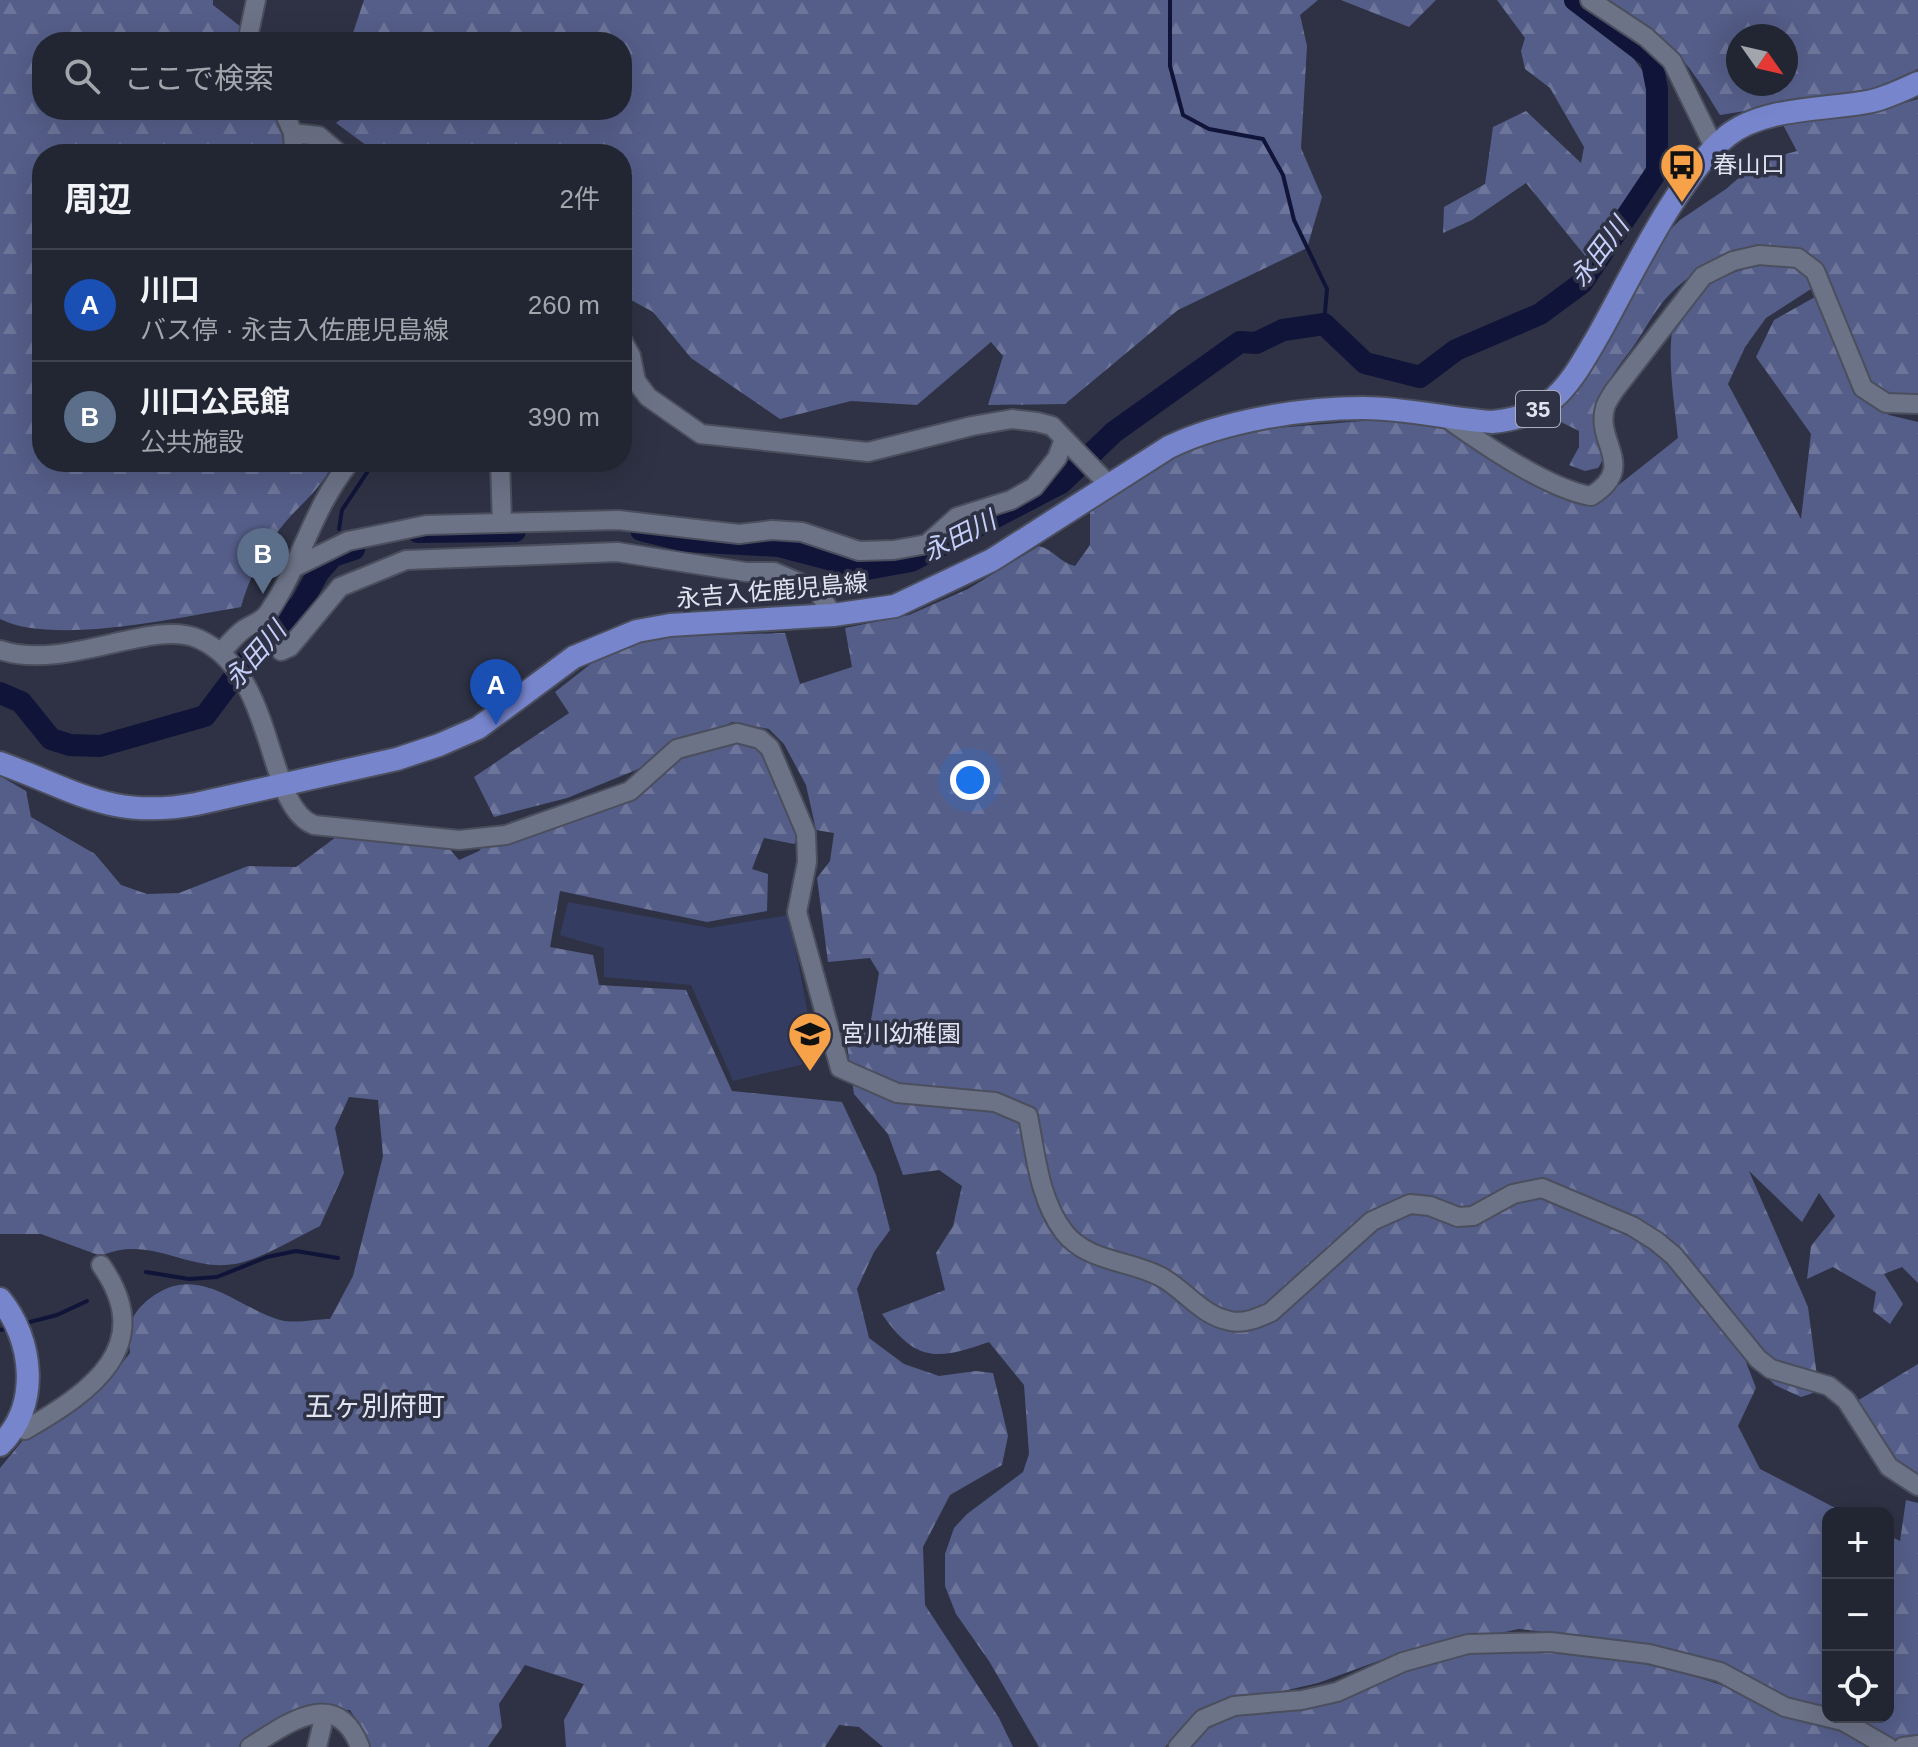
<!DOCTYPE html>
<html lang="ja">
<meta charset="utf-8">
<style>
body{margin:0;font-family:Arial,"Noto Sans JP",sans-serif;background:#2a2e3b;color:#f1f3f6}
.controls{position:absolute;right:24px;bottom:24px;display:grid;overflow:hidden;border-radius:16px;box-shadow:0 8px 32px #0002}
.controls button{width:72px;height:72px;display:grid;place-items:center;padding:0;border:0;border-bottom:2px solid #3f434e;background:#222633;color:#f1f3f6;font:40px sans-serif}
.compass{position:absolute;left:1726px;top:24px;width:72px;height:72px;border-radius:50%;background:#222633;box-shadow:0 8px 32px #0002;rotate:124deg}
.you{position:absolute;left:970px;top:780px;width:28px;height:28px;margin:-20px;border:6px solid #fff;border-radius:50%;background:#1a73e8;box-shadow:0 0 0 12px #1a73e833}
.badge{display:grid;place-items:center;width:52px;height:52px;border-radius:50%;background:#8c9099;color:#fff;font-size:26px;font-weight:700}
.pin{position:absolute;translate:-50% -66px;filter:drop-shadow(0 2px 4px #0008)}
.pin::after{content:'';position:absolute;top:42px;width:28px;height:24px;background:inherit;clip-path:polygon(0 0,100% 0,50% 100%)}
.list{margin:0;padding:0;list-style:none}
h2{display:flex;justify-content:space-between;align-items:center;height:104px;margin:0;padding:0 32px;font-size:34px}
h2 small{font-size:26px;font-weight:400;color:#a2a5ac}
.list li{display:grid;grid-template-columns:52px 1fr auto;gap:24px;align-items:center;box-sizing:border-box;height:112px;padding:0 32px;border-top:2px solid #3f434e}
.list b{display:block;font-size:30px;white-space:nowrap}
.list p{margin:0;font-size:26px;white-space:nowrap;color:#a2a5ac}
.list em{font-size:26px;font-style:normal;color:#a2a5ac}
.icon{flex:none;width:44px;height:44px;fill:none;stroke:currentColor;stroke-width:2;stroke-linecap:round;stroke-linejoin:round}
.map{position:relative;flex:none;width:1918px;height:1747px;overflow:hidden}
.search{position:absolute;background:#222633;box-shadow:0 8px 32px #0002;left:32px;top:32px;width:600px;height:88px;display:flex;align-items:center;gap:20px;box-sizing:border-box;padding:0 28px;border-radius:32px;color:#a2a5ac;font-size:30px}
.panel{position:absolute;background:#222633;box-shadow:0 8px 32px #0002;left:32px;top:144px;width:600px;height:328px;border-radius:32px}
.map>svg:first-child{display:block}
.forest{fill:url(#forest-firs);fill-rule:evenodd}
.park{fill:#343c61}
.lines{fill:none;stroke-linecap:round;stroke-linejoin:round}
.stream{stroke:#101439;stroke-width:4}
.river{stroke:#101439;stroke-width:22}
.minor-casing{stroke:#4b4f5d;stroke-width:22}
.major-casing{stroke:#4b4f5d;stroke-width:26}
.minor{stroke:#6d7387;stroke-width:18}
.major{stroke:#7785cd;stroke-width:22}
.labels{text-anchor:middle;stroke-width:7;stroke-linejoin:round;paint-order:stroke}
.shield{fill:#2e3244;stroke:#abafbc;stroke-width:2}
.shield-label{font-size:22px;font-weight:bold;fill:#e1e4f0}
.poi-label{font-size:24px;fill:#e1e4f0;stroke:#2e3244;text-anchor:start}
.street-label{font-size:24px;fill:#e1e4f0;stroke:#2e3244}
.water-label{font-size:26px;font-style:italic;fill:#c5cffa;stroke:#2e3244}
.quarter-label{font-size:28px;fill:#e1e4f0;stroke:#2e3244}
</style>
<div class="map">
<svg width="1918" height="1747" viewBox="0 0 1918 1747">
<defs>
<pattern id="forest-firs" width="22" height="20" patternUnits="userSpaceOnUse" patternTransform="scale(2)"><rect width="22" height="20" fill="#555e89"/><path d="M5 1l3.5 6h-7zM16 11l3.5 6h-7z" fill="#6d759a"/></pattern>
</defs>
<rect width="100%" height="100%" fill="#2e3244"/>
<g class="forest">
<path d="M0,0h213v5l28,22 6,15h-205v68h236l9,21 -6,23h-239v308h291c-10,26 -32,41 -50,63 -19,23 -34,53 -42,82 -61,10 -187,39 -241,12z"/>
<path d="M364,0h954l-18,15 7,31 -6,102 21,49 -15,51 -129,62 -113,94 -77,1 15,-49 -12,-14 -74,63 -66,-4 -71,18 -89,-61 -38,-46 -31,-17v-141h-244l-42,-31 17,-13h269v-68h-272z"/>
<path d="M1341,0h95l-27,27z"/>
<path d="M1497,0h72l55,46 24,32 -2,92 -60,87 -60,-74 -54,37 -29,13 1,-26 41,-23 8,-57 33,-16 55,52 3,-16 -34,-59 -25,-19 -4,-18 4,-13z"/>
<path d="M1604,0h314v69l-52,23 -146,23c-37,-62 -53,-79 -116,-115zM1738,36h48v48h-48z"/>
<path d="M1918,99v299c-23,1 -38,-3 -52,-22 -10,-25 -31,-97 -48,-112 -45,-38 -114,-6 -148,30 -14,14 -24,34 -35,50 -8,12 -23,28 -27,41 -8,28 7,58 -10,83l-13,3 -16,-6 10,-18v-16l-30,-15 19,-17 95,-162 17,-17 46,-31 31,-27 40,-11 -15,-28 91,-11z"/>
<path d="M1780,260l23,10 11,17 -48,31 -21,29 -17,37 73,135 10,-85 -55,-77 18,-37 41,-23 39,97 35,21 29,7v861l-16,-16 -18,7 19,30 -13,20 -17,-13 3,-19 -43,-25 -26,12 4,-33 24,-30 -16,-23 -17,29 -53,-51 59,136 11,84 -18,6 -26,-12 -32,-31 13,34 -18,38 22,43 85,44h-17v196l-37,-8 -40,-24 -102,-32 -130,-16 -127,27 -74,27 -117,27 -36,37h-126l-50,-86 -33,-47 -11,-28v-32l9,-26 13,-14 56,-42 6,-18 -5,-69 -35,-43c-52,18 -73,21 -107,-28l63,-24 -9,-37 17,-27 9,-40 -23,-16 -36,5 -15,-41 -34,-40 -9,-63 26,-11 8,-47 -9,-15 -42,4 -11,-84 13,-17 4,-28 -18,-3 -10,-45 -22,-41 -15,-15 -37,-7 -96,48 -69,28 -73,19 -20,-40 95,-64 -14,-21 47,-37 45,-18 138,-4 15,51 52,-17 -7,-39 64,-13 59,-26 71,-43c15,4 20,16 36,20l15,-21v-34l79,-53 26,-12 55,-16 125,-10 66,6 130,75 21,5 86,-68c-3,-31 -13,-90 -3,-118 14,-38 71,-53 105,-60z"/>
<path d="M731,741l37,10 34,84 -8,9 -30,-6 -12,31 16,5 -1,37 -60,11 -147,-31 -10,56 43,8 6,30 87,5 46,101 110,11 34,73 14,55 -16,22 -17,37 12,49 35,26 35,12 37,-5 17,2 15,63 -6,29 -52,30 -27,52 2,58 74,113 14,29h-130l-24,-20 -20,-2 -14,22h-259l-2,-27 20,-36 -59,-19 -26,39 3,23 -14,20h-123l-2,-17 -13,-20h-32l-76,37h-242v-279l23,-28 80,-53 27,-34c-2,-25 -1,-38 19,-54 49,-37 83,6 131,21 15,4 35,-1 50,-1l23,-43 30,-120 -5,-56 -29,-3 -14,31 9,45 -24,53c-23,11 -60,34 -85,38 -50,8 -84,-30 -134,-8l-60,-22h-41v-458l26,15 5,26 64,37 26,31 26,9 32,-1 69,-27 48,1 44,-33 107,12 12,14 20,-9 6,-8 89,-26 95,-58z"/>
<path d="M1918,1364v114l-27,-22 -34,-55z"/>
<path d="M1906,1500l12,3v234l-25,4 -44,-24h39v-182l12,6z"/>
<path d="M1492,1649c114,3 188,16 293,60 29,12 57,21 84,38h-683l17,-17 20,-12 227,-62z"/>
</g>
<path class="park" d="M568,902l142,26 79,-13 28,146 -84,20 -42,-96 -87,-8v-29l-44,-13z"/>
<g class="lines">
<g class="stream">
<path d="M1170,0v66l13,49 26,14 54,10 20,36 11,45 33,69 -3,35"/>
<path d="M339,529l3,-19 32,-48"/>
<path d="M146,1272l43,7 28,-2 50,-20 29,-6 42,7"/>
<path d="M22,1324l35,-9 30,-14"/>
<path d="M0,1330l10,-2"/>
</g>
<g class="river">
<path d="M641,530l45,11 93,5 88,23 44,-8 150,-78 53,-51 126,-90 16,1 27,-13 41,-6 41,39 55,14 36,-27 84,-36 42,-31 75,-112v-82l-6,-31 -76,-58"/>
<path d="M418,532l97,-1"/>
<path d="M0,693l21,9 30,37 19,6 30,1 105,-30 54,-72 42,-40 17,-31 15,-17 21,-7"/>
</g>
<g class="minor-casing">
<g id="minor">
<path d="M1590,0l56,37 26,24 42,86"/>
<path d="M253,42l-4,-9 7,-33"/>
<path d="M283,110l10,23 1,21"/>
<path d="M293,133l26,3 21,18"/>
<path d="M622,340l9,16 5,25 12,16 53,37 167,18 104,-26 40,-7 25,3 15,4 57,59"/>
<path d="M1448,419c35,25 100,70 143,77 47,-29 4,-53 14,-88 1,-5 6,-12 9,-17l89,-115 30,-15 26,-6 39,3 17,13 48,117 23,15 32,1"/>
<path d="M500,462l2,61"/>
<path d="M297,566l51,-25 78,-16 192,-5 121,14 33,-4 30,2 57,19 35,-1 33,-6 30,-27 54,-17 23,-13 23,-29 7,-19"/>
<path d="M265,617l16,34 9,-4 50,-60 66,-27 211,-8 129,20h28l43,18 16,25"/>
<path d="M0,650c66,22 151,-32 199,-11 79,36 65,167 115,186l145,15 47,-5 124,-44 47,-42 60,-16 23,6 10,9 36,85 1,29 -10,50 43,156 57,25 98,9 33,14c8,40 11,83 36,116 24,31 68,28 99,46 24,14 38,37 67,43 14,3 28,-3 41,-9l101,-91 38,-17 20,2 28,11 15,-1 40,-22 29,-6 90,38 24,15 18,15 84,103 13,10 58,17 17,14 43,67 29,19"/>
<path d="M221,652c7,-7 14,-16 22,-22 8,-6 19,-8 25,-17 34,-50 43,-103 82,-151"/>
<path d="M15,1424l10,6c66,-38 133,-84 76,-165"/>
<path d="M250,1747c37,-23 86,-62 110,0"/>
<path d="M317,1747l5,-21"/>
<path d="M1178,1747l25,-28 31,-13 68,-6 35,-8 66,-30 65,-18 82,-2 99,12 71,18 65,35 58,14 45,26"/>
<path d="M1903,1747l15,-2"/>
</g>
</g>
<g class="major-casing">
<g id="major">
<path d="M0,763c75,27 111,57 196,41l201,-45 42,-14 39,-17 96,-71 63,-26 33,-6 163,-10 62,-9 97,-46 177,-113c54,-26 133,-39 194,-39 43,0 86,11 129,14 21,-2 40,-7 57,-20 21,-15 37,-46 50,-68 32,-57 79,-158 128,-198 36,-29 97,-26 140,-34 18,-3 35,-12 51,-19"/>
<path d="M0,1299c33,40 41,107 0,146"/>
</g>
</g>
<use href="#minor" class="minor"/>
<use href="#major" class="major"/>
</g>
<defs>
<g id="bus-pin" transform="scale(2.3)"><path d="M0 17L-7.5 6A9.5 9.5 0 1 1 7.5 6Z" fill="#f7a248" stroke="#2e3244"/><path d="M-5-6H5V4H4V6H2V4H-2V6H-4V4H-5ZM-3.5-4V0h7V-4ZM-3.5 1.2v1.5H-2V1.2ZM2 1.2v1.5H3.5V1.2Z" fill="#111"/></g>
<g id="school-pin" transform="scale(2.3)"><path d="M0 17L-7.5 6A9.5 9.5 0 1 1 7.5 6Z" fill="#f7a248" stroke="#2e3244"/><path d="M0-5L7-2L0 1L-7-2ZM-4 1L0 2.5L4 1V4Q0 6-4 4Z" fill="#111"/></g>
</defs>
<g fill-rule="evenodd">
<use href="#bus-pin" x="1682" y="165"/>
<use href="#school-pin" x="810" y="1034"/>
</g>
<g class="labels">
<rect class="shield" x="1516" y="391" width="44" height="36" rx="6"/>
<g class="shield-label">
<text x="1538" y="417">35</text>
</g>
<g class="poi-label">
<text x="1713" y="173">春山口</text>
<text x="841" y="1042">宮川幼稚園</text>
</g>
<g class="street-label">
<text transform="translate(772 591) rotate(-5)" y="8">永吉入佐鹿児島線</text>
</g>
<g class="water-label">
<text transform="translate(1599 252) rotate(-53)" y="9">永田川</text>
<text transform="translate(959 536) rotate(-27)" y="9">永田川</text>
<text transform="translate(255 655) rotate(-49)" y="9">永田川</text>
</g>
<g class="quarter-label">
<text x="375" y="1416">五ヶ別府町</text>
</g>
</g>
</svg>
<div class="controls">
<button>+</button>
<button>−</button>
<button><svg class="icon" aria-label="locate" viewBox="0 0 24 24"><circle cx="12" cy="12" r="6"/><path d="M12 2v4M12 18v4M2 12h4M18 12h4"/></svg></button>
</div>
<svg class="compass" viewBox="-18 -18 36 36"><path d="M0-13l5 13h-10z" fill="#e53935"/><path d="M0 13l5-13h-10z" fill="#a2a5ac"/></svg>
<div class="you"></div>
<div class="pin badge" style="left:496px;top:725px;background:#1a4fb4">A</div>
<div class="pin badge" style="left:263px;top:594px;background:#5c6f8a">B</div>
<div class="search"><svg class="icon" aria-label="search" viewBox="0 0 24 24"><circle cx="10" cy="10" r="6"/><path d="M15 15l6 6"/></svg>ここで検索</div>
<section class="panel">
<h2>周辺<small>2件</small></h2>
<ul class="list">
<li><span class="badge" style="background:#1a4fb4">A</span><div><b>川口</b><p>バス停 · 永吉入佐鹿児島線</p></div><em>260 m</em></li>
<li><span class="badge" style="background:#5c6f8a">B</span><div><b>川口公民館</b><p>公共施設</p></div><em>390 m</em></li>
</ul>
</section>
</div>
